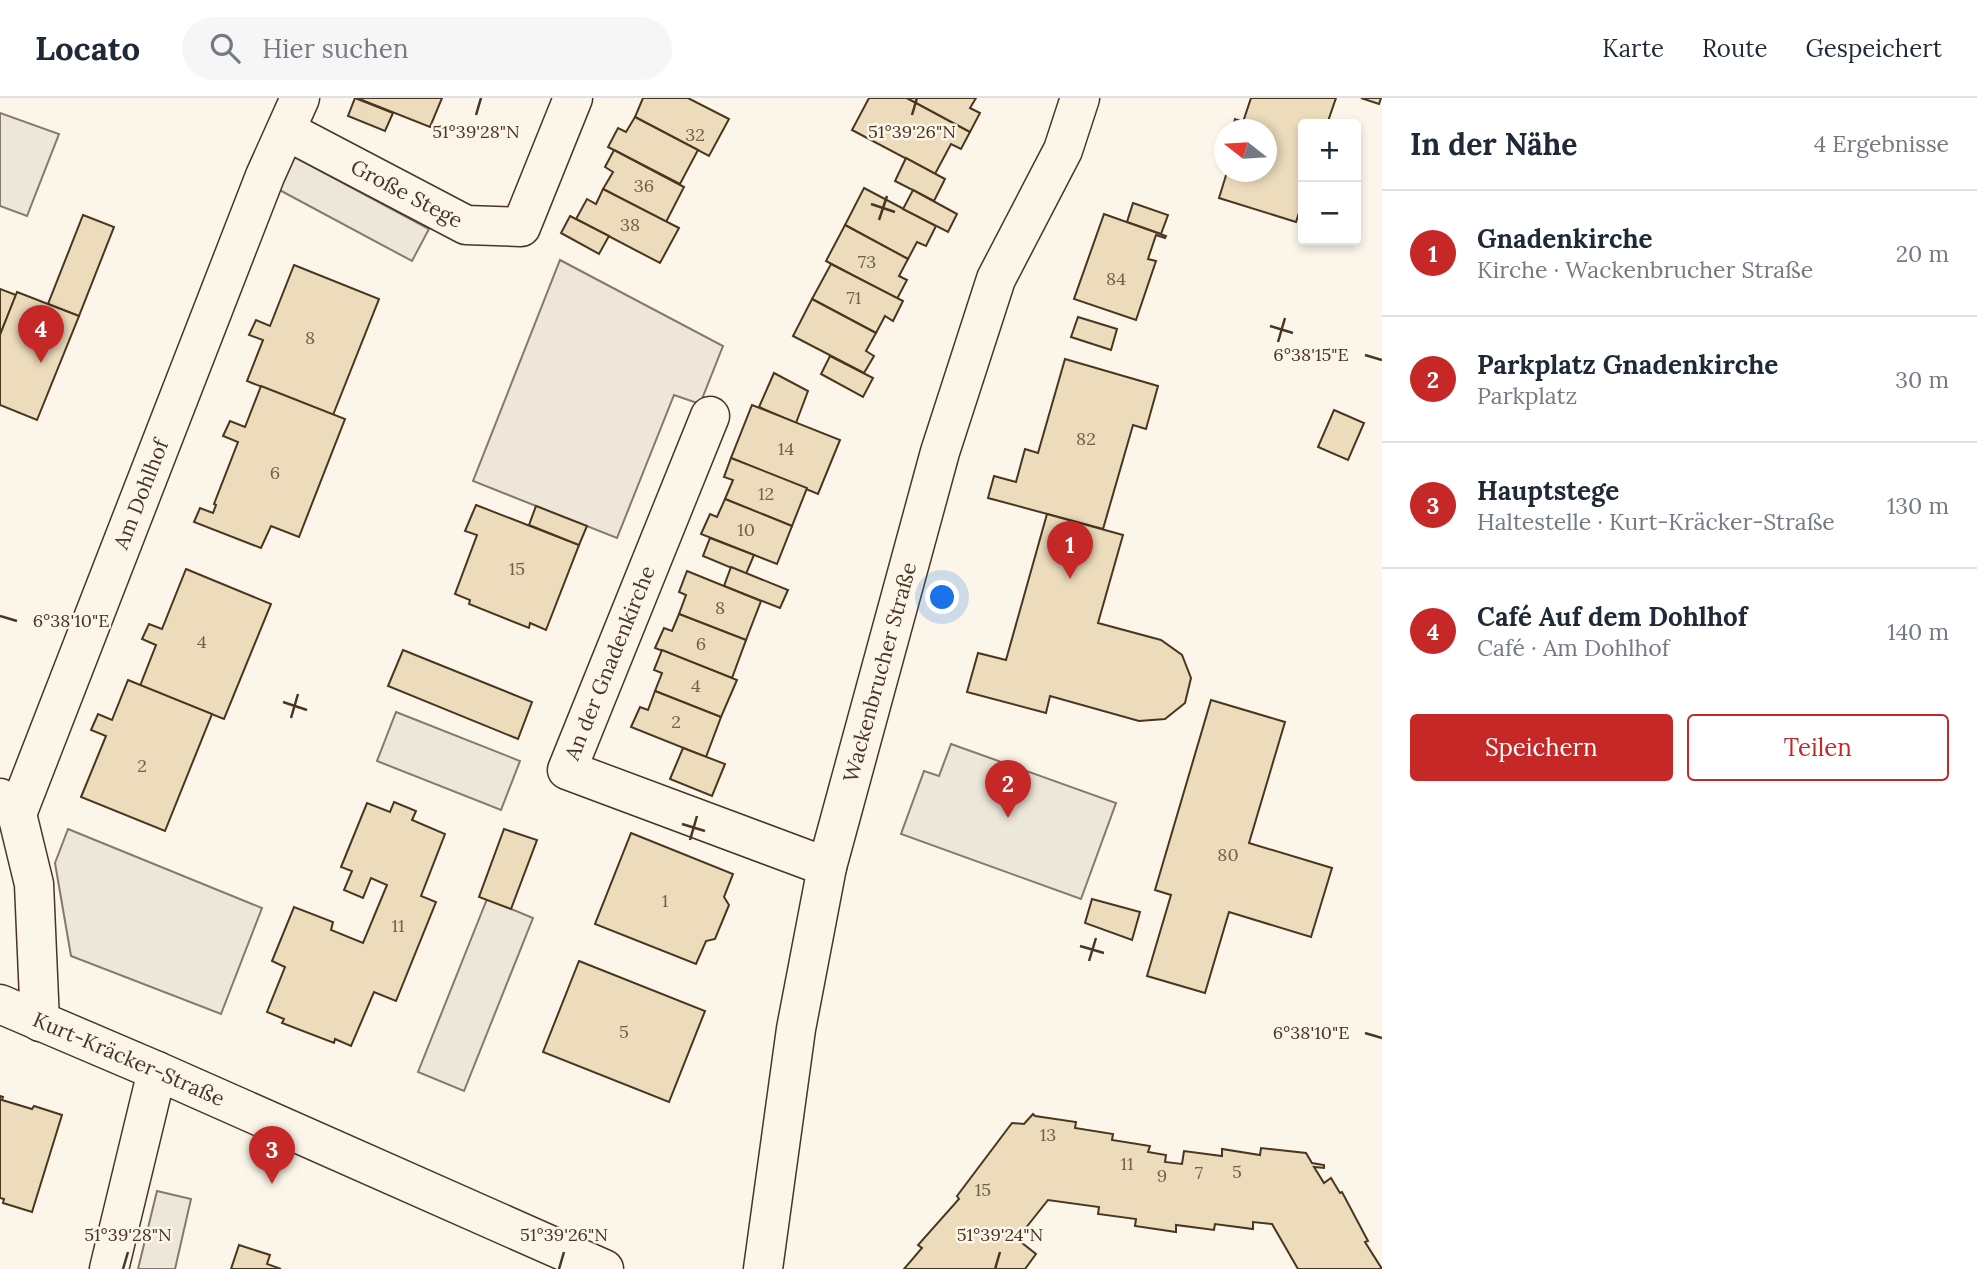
<!DOCTYPE html>
<html lang="de">
<meta charset="utf-8">
<style>
body{margin:0;font-family:Lora,serif;background:#f6f6f7;color:#1f2937}
.controls{position:absolute;right:21px;top:21px;display:grid;overflow:hidden;border-radius:7px;box-shadow:0 4px 10px #0003}
.controls button{width:63px;height:63px;display:grid;place-items:center;padding:0;border:0;border-bottom:2px solid #e0e1e3;background:#fff;color:#1f2937;font:35px sans-serif}
.compass{position:absolute;left:1214px;top:21px;width:63px;height:63px;border-radius:50%;background:#fff;box-shadow:0 4px 10px #0003;rotate:287deg}
.you{position:absolute;left:943px;top:500px;width:24px;height:24px;margin:-18px;border:5px solid #fff;border-radius:50%;background:#1a73e8;box-shadow:0 0 0 10px #1a73e833}
.badge{display:grid;place-items:center;width:46px;height:46px;border-radius:50%;background:#c62828;color:#fff;font-size:23px;font-weight:700}
.pin{position:absolute;translate:-50% -58px;filter:drop-shadow(0 2px 4px #0008)}
.pin::after{content:'';position:absolute;top:37px;width:24px;height:21px;background:inherit;clip-path:polygon(0 0,100% 0,50% 100%)}
.list{margin:0;padding:0;list-style:none}
h2{display:flex;justify-content:space-between;align-items:center;height:91px;margin:0;padding:0 28px;font-size:30px}
h2 small{font-size:23px;font-weight:400;color:#747a83}
.list li{display:grid;grid-template-columns:46px 1fr auto;gap:21px;align-items:center;box-sizing:border-box;height:126px;padding:0 28px;border-top:2px solid #e0e1e3}
.list b{display:block;font-size:26px;white-space:nowrap}
.list p{margin:0;font-size:23px;white-space:nowrap;color:#747a83}
.list em{font-size:23px;font-style:normal;color:#747a83}
.actions{display:flex;gap:14px;padding:21px 28px}
.actions a{flex:1;padding:16px 0;border:2px solid #c62828;border-radius:7px;text-align:center;font-size:24px;color:#c62828}
.actions .main{background:#c62828;color:#fff}
.icon{flex:none;width:38px;height:38px;fill:none;stroke:currentColor;stroke-width:2;stroke-linecap:round;stroke-linejoin:round}
.map{position:relative;flex:none;width:1382px;height:1171px;overflow:hidden}
header{display:flex;align-items:center;gap:42px;box-sizing:border-box;height:98px;padding:0 35px;background:#fff;border-bottom:2px solid #e0e1e3}
header strong{font-size:33px}
nav{display:flex;gap:38px;margin-inline-start:auto;font-size:24px}
.search{width:490px;height:63px;background:#f6f6f7;display:flex;align-items:center;gap:18px;box-sizing:border-box;padding:0 24px;border-radius:38px;color:#747a83;font-size:26px}
main{display:flex}
aside{flex:1;background:#fff}
.map>svg:first-child{display:block}
.green{fill:#ede6d9;stroke:#887966;stroke-width:2}
.parking{fill:#ede7d9;stroke:#887966;stroke-width:2}
.building{fill:#ecdcbc;stroke:#4a3520;stroke-width:2}
.lines{fill:none;stroke-linecap:round;stroke-linejoin:round}
.street-casing{stroke:#4a3520;stroke-width:41}
.street{stroke:#fbf6e9;stroke-width:38}
.ticks{fill:none;stroke:#4a3520;stroke-width:2.5}
.labels{text-anchor:middle;stroke-width:5;stroke-linejoin:round;paint-order:stroke}
.number-label{font-size:18px;fill:#725f47}
.street-label{font-size:21px;fill:#4a3520;stroke:#fbf6e9}
.ticks-label{font-size:18px;text-anchor:middle;fill:#4a3520;stroke:#fbf6e9;stroke-width:5;stroke-linejoin:round;paint-order:stroke}
</style>
<header>
<strong>Locato</strong>
<div class="search"><svg class="icon" aria-label="search" viewBox="0 0 24 24"><circle cx="10" cy="10" r="6"/><path d="M15 15l6 6"/></svg>Hier suchen</div>
<nav><a>Karte</a><a>Route</a><a>Gespeichert</a></nav>
</header>
<main>
<div class="map">
<svg width="1382" height="1171" viewBox="0 0 1382 1171">
<rect width="100%" height="100%" fill="#fbf6e9"/>
<path class="green" d="M560,162l163,86 -23,58 -26,-9 -57,143 -144,-57z"/>
<g class="parking">
<path d="M0,15l59,21 -32,82 -27,-10z"/>
<path d="M289,56l140,75 -17,32 -140,-75z"/>
<path d="M396,614l124,49 -19,49 -124,-49z"/>
<path d="M951,646l165,59 -35,96 -180,-65 23,-63 15,5z"/>
<path d="M68,731l194,79 -41,106 -150,-58 -16,-93z"/>
<path d="M487,801l46,19 -69,173 -46,-19z"/>
<path d="M157,1093l34,8 -16,70h-37z"/>
</g>
<g class="building">
<path d="M355,0l38,15 -8,18 -37,-15z"/>
<path d="M357,0h85l-12,29z"/>
<path d="M643,0h45l41,21 -20,37 -74,-39z"/>
<path d="M869,0h38l63,34 -9,17 -10,-5 -16,30 -83,-44z"/>
<path d="M907,0h69l-6,10 10,5 -10,19z"/>
<path d="M1251,0h85l-9,26h-24v76l-7,22 -77,-24 8,-26h39v-42h-34l3,-11 8,3z"/>
<path d="M1361,0h20l-2,6z"/>
<path d="M635,19l63,33 -18,34 -72,-37 10,-19 8,4z"/>
<path d="M614,52l70,37 -18,35 -63,-33 10,-17 -8,-5z"/>
<path d="M906,60l39,21 -11,22 -39,-20z"/>
<path d="M864,90l72,38 -10,20 -9,-4 -9,17 -63,-34z"/>
<path d="M603,91l76,39 -19,35 -84,-44 11,-20 9,5z"/>
<path d="M913,92l44,24 -9,18 -45,-23z"/>
<path d="M1133,105l35,12 -7,19 -34,-12z"/>
<path d="M1104,116l62,22 -1,2 -9,-3 -8,24 8,2 -20,59 -62,-21z"/>
<path d="M83,117l31,12 -35,89 -31,-12z"/>
<path d="M570,118l39,20 -10,18 -38,-21z"/>
<path d="M845,127l63,34 -9,17 8,4 -10,19 -71,-38z"/>
<path d="M831,166l72,37 -10,20 -8,-5 -9,17 -64,-34z"/>
<path d="M294,167l85,34 -46,116 -86,-34 16,-41 -14,-5 7,-15 14,6z"/>
<path d="M0,191l16,6 -16,40z"/>
<path d="M17,194l62,24 -42,104 -37,-15v-70z"/>
<path d="M812,201l64,34 -10,18 8,5 -10,17 -71,-37z"/>
<path d="M1078,219l39,12 -6,21 -40,-13z"/>
<path d="M830,258l43,22 -10,19 -42,-23z"/>
<path d="M1065,261l93,27 -12,43 -13,-4 -30,104 -115,-31 6,-22 22,6 9,-33 13,4z"/>
<path d="M774,275l34,18 -12,32 -37,-16z"/>
<path d="M261,288l84,33 -46,118 -28,-11 -10,22 -67,-26 6,-14 13,5 3,-8 -2,-1 24,-62 -15,-6 7,-15 15,6z"/>
<path d="M752,307l88,35 -22,54 -87,-36z"/>
<path d="M1334,312l30,13 -16,37 -30,-13z"/>
<path d="M731,360l76,30 -15,38 -67,-27 8,-19 -9,-3z"/>
<path d="M725,401l67,27 -15,38 -76,-30 9,-20 7,3z"/>
<path d="M476,407l103,40 -33,85 -16,-7 -1,5 -60,-24 1,-4 -15,-6 22,-59 -12,-4z"/>
<path d="M536,408l51,20 -8,19 -50,-20z"/>
<path d="M1047,416l76,21 -25,88 63,17 21,15 9,23 -6,25 -20,16 -26,2 -89,-25 -4,17 -79,-21 11,-39 28,7z"/>
<path d="M710,440l44,17 -8,19 -43,-18z"/>
<path d="M731,469l57,23 -8,18 -56,-22z"/>
<path d="M186,471l85,35 -47,115 -84,-33 16,-41 -14,-6 7,-15 13,5z"/>
<path d="M687,473l74,30 -15,39 -67,-26 7,-19 -7,-3z"/>
<path d="M679,516l67,26 -14,38 -77,-30 9,-20 8,3z"/>
<path d="M403,552l129,52 -14,37 -130,-53z"/>
<path d="M662,552l75,30 -16,37 -66,-26 7,-18 -8,-3z"/>
<path d="M128,582l84,34 -47,117 -84,-34 25,-61 -15,-6 7,-16 14,6z"/>
<path d="M655,593l66,26 -15,40 -75,-30 9,-20 8,3z"/>
<path d="M1211,602l74,22 -36,121 83,25 -21,69 -82,-25 -24,81 -58,-17 24,-81 -16,-5z"/>
<path d="M683,650l42,16 -13,32 -42,-17z"/>
<path d="M394,704l22,9 -4,9 33,14 -24,62 15,6 -40,99 -22,-9 -23,54 -16,-7 -1,4 -52,-20 2,-4 -17,-7 18,-45 -13,-6 22,-54 39,15 -2,8 32,13 24,-58 -16,-7 -8,20 -19,-8 8,-19 -11,-4 26,-64 23,9z"/>
<path d="M504,731l33,11 -26,69 -32,-12z"/>
<path d="M631,735l102,41 -9,23 5,8 -14,34 -9,2 -10,23 -101,-40z"/>
<path d="M1092,801l48,13 -8,28 -47,-17z"/>
<path d="M579,863l126,50 -36,91 -126,-50z"/>
<path d="M0,998l3,1 -1,3 30,9 2,-3 28,9 -30,97 -29,-9 1,-4 -4,-1z"/>
<path d="M1033,1016l2,2 41,6 -1,6 38,6 -1,6 38,6 -2,6 18,3 -1,7 17,2 2,-13 38,5v-7l38,6 1,-7 45,5 6,10 12,2v3l-10,-1 10,16 7,-5 9,15 2,-1 26,49 -3,1 17,27h-84l-26,-45 -19,-2v7l-38,-5 -1,6 -38,-5v7l-41,-6 1,-7 -38,-5 1,-7 -51,-7 -31,39 19,15 -11,15h-121l18,-21 -4,-3 41,-46 -2,-3 55,-73 12,1z"/>
<path d="M239,1147l31,10 -3,9 14,5h-50z"/>
</g>
<g class="lines">
<g class="street-casing">
<g id="street">
<path id="s1" d="M287,33l179,94 55,2 52,-129"/>
<path d="M710,318l-143,354 260,97"/>
<path d="M0,700l17,16 17,70 6,138"/>
<path id="s2" d="M17,716l248,-638 35,-78"/>
<path id="s3" d="M0,906l157,67 447,198"/>
<path d="M109,1171l48,-198"/>
<path id="s4" d="M763,1171l33,-240 31,-162 113,-415 56,-173 67,-129 17,-52"/>
</g>
</g>
<use href="#street" class="street"/>
</g>
<path class="ticks" d="M476,17l5,-17M912,17l5,-17M871,106l24,8M879,122l8,-24M1270,228l23,7M1278,244l7,-24M1365,257l17,5M0,518l17,5M283,604l24,8M291,620l7,-24M682,726l23,7M690,742l7,-24M1080,848l24,7M1089,863l7,-23M1365,935l17,5M123,1171l5,-17M559,1171l5,-17M995,1171l5,-17"/>
<g class="labels">
<g class="number-label">
<text x="695" y="43">32</text>
<text x="644" y="94">36</text>
<text x="630" y="133">38</text>
<text x="867" y="170">73</text>
<text x="1116" y="187">84</text>
<text x="854" y="206">71</text>
<text x="310" y="246">8</text>
<text x="1086" y="347">82</text>
<text x="786" y="357">14</text>
<text x="275" y="381">6</text>
<text x="766" y="402">12</text>
<text x="746" y="438">10</text>
<text x="517" y="477">15</text>
<text x="720" y="516">8</text>
<text x="202" y="550">4</text>
<text x="701" y="552">6</text>
<text x="696" y="594">4</text>
<text x="676" y="630">2</text>
<text x="142" y="674">2</text>
<text x="1228" y="763">80</text>
<text x="665" y="809">1</text>
<text x="398" y="834">11</text>
<text x="624" y="940">5</text>
<text x="1048" y="1043">13</text>
<text x="1127" y="1072">11</text>
<text x="1237" y="1080">5</text>
<text x="1199" y="1081">7</text>
<text x="1162" y="1084">9</text>
<text x="983" y="1098">15</text>
</g>
<g class="street-label">
<text dy="7" stroke="none"><textPath href="#s1" startOffset="135">Große Stege</textPath></text>
<text dy="7" stroke="none"><textPath href="#s2" startOffset="343">Am Dohlhof</textPath></text>
<text transform="translate(610 565) rotate(-68)" y="7">An der Gnadenkirche</text>
<text dy="7" stroke="none"><textPath href="#s4" startOffset="609">Wackenbrucher Straße</textPath></text>
<text dy="7" stroke="none"><textPath href="#s3" startOffset="140">Kurt-Kräcker-Straße</textPath></text>
</g>
</g>
<g class="ticks-label">
<text x="476" y="40">51°39'28"N</text>
<text x="912" y="40">51°39'26"N</text>
<text x="1311" y="263">6°38'15"E</text>
<text x="71" y="529">6°38'10"E</text>
<text x="1311" y="941">6°38'10"E</text>
<text x="128" y="1143">51°39'28"N</text>
<text x="564" y="1143">51°39'26"N</text>
<text x="1000" y="1143">51°39'24"N</text>
</g>
</svg>
<div class="controls">
<button>+</button>
<button>−</button>
</div>
<svg class="compass" viewBox="-18 -18 36 36"><path d="M0-13l5 13h-10z" fill="#e53935"/><path d="M0 13l5-13h-10z" fill="#747a83"/></svg>
<div class="you"></div>
<div class="pin badge" style="left:1070px;top:481px">1</div>
<div class="pin badge" style="left:1008px;top:720px">2</div>
<div class="pin badge" style="left:272px;top:1086px">3</div>
<div class="pin badge" style="left:41px;top:265px">4</div>
</div>
<aside>
<h2>In der Nähe<small>4 Ergebnisse</small></h2>
<ul class="list">
<li><span class="badge">1</span><div><b>Gnadenkirche</b><p>Kirche · Wackenbrucher Straße</p></div><em>20 m</em></li>
<li><span class="badge">2</span><div><b>Parkplatz Gnadenkirche</b><p>Parkplatz</p></div><em>30 m</em></li>
<li><span class="badge">3</span><div><b>Hauptstege</b><p>Haltestelle · Kurt-Kräcker-Straße</p></div><em>130 m</em></li>
<li><span class="badge">4</span><div><b>Café Auf dem Dohlhof</b><p>Café · Am Dohlhof</p></div><em>140 m</em></li>
</ul>
<div class="actions"><a class="main">Speichern</a><a>Teilen</a></div>
</aside>
</main>
